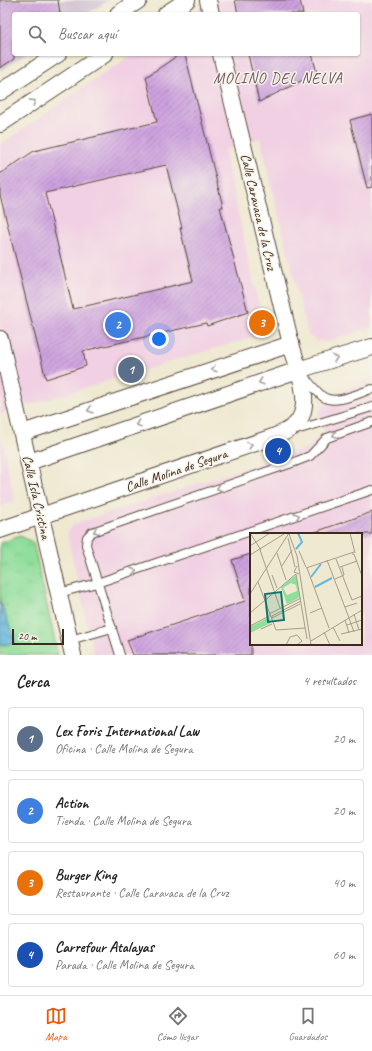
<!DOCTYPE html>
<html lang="es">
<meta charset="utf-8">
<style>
body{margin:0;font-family:Caveat,sans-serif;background:#f2f2f2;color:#222}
.scale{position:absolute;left:12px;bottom:10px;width:52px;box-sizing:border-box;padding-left:4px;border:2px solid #3b2a1e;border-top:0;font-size:11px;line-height:14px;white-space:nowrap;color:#3b2a1e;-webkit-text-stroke:3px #f7f3e8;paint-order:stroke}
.you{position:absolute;left:159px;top:339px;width:14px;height:14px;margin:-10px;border:3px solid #fff;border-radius:50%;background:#1a73e8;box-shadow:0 0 0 6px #1a73e833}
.badge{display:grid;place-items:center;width:26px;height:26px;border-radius:50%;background:#ea580c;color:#fff;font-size:13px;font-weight:700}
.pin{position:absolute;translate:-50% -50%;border:2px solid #fff;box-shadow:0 1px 4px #0006}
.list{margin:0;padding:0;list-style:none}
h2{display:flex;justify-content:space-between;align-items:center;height:52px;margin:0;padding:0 16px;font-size:17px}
h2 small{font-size:13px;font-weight:400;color:#767676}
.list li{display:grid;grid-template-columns:26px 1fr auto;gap:12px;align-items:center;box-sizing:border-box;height:64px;margin:0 8px 8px;padding:0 8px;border:1px solid #e0e0e0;border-radius:4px}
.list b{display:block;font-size:15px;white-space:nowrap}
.list p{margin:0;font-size:13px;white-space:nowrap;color:#767676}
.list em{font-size:13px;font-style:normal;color:#767676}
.icon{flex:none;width:22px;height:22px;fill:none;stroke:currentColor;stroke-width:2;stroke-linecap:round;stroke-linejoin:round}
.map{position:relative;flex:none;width:372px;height:655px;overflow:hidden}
.search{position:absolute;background:#fff;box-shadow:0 1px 3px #0004;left:12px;right:12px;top:12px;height:44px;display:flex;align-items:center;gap:10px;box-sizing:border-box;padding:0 14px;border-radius:4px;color:#767676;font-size:15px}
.sheet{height:340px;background:#fff}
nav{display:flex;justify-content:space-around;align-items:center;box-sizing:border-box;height:56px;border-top:1px solid #e0e0e0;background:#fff;font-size:11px;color:#767676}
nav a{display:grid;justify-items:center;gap:2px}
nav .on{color:#ea580c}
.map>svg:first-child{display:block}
.built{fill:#f1d0e3;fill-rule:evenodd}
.industrial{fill:#cebed1}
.grass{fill:url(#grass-tufts);stroke:#66845c}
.water{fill:url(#water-waves);stroke:#50717f}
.building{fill:url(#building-hatch);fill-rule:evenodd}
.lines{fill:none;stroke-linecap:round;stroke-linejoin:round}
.service-casing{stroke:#564739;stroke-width:10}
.minor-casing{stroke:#564739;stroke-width:18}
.service{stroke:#fff;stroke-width:8}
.minor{stroke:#fff;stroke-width:16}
.oneway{stroke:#a79f9a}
.labels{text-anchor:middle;stroke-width:3;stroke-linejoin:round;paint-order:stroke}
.street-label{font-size:14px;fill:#3b2a1e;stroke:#f7f3e8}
.neighbourhood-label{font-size:15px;letter-spacing:1px;fill:#6e5462;stroke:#f7f3e8}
.inset-river{fill:none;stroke:#65b8e0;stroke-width:2}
.inset-road{fill:none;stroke:#a79d89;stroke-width:1}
.view{fill:#0f766e;fill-opacity:0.15;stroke:#0f766e;stroke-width:2}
.inset-edge{fill:none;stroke:#3b2a1e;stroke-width:2}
</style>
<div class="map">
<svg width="372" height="655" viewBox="0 0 372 655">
<defs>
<pattern id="grass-tufts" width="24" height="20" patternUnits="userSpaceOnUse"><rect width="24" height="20" fill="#90de9b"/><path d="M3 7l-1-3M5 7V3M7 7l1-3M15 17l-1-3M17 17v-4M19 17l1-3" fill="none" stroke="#7dbf85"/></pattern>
<pattern id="water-waves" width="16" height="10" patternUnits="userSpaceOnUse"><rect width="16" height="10" fill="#65b8e0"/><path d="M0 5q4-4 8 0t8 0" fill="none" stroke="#5496b5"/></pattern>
<pattern id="building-hatch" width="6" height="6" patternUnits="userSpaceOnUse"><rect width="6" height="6" fill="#cda1df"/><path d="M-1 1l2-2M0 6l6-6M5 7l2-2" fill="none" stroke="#a883b4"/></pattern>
</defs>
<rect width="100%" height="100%" fill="#f7f3e8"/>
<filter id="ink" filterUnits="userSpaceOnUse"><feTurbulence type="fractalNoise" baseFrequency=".025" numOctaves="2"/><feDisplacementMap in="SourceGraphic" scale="8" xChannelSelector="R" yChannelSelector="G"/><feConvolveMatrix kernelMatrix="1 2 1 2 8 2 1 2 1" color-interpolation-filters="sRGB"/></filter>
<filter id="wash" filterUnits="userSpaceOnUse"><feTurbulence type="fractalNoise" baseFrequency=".012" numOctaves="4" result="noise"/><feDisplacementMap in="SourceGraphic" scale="16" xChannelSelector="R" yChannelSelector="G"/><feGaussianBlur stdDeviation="0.9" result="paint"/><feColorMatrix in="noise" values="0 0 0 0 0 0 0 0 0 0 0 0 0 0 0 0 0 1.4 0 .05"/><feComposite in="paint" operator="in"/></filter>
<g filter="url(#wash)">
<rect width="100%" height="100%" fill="#efe9d1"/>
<g class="built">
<path d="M211,0h161v327l-45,15 -10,-1 -9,-6 -48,-197 -36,12 41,183 -265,81v-269l133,-91h225v-40h-167z"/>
<path d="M372,378v277h-278l-26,-117v-5l2,-5 5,-4 234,-77 11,-12 5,-2 -7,-20 18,-18zM251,534h110v110h-110z"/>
<path d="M0,432l15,69 -15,5z"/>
</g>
<path class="industrial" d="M0,0h109l-22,14h-73v40h12l-26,17z"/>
<path class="grass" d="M20,536l13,6 25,113h-58v-112z"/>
<path class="water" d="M0,601l16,42 -16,2z"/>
<g id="blocks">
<g class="building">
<path d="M0,0h58l2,14h-46v45l-14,9z"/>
<path d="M235,0h65l3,14h-65z"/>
<path d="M180,54h5l38,153h-3l28,105 -41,14 -1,-3 -123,28 3,15 -40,13 -46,-184v-21l34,-23 123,-29 -11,-45zM166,165l16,63h-2l13,53 -120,28 -28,-116z"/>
<path d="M248,54h64l5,19 -58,29z"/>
<path d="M372,114v73l-5,1 -17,-68z"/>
<path d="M372,512v22h-57v-2z"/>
<path d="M251,554v101h-118l-6,-15 118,-39 -13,-41z"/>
</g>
</g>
</g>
<g filter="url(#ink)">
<use href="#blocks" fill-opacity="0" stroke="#564739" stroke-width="1"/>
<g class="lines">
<g class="service-casing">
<g id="service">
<path d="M303,375c6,7 12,15 19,21 13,10 36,-3 50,-7"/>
<path d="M293,431l79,-24"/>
<path d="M59,593l38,-10 275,-93"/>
<path d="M70,640l42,-12"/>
<path d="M120,655l-34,-110 1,-8 5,-5 200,-69 18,-7 17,-18 45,-16"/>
</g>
</g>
<g class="minor-casing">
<g id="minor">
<path d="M208,0l3,14"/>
<path d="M118,14l21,-14"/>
<path d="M166,14l21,-14"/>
<path d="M0,92l58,-38"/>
<path d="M0,124l105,-70"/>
<path d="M0,339l73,316"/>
<path d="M22,433l269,-89"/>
<path d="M29,462l269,-92 74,-23"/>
<path d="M0,530l273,-93c8,-3 16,-6 22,-12 20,-19 2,-58 -4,-81l-70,-290"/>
</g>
</g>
<use href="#service" class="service"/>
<use href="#minor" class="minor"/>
</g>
<defs><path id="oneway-chevron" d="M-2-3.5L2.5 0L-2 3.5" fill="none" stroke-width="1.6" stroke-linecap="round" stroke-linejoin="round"/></defs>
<g class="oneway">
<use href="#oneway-chevron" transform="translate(33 102) rotate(-33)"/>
<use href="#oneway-chevron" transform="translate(335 358) rotate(-17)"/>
<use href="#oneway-chevron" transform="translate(214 369) rotate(162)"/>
<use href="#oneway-chevron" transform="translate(261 382) rotate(161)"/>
<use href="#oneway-chevron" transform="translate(90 410) rotate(162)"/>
<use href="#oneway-chevron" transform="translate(138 424) rotate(161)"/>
<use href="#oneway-chevron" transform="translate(335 435) rotate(161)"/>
<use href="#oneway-chevron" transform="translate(250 445) rotate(-19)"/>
<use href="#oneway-chevron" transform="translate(219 488) rotate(161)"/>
<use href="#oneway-chevron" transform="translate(297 516) rotate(-19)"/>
<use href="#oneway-chevron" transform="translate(96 531) rotate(154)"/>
<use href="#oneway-chevron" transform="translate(134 571) rotate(-19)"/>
</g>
</g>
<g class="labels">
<g class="street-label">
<text transform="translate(259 212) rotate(77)" y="5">Calle Caravaca de la Cruz</text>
<text transform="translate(176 470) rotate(-19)" y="5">Calle Molina de Segura</text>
<text transform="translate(37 497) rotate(77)" y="5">Calle Isla Cristina</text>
</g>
<g class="neighbourhood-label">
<text x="278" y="83">MOLINO DEL NELVA</text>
</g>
</g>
<g transform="translate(250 533)">
<rect width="112" height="112" fill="#efe9d1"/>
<path d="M46,42l4,22 -13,7 -6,-17zM41,50l5,2 1,6 -10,4 -4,-7zM19,84l2,6 -21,10v-6z" fill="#90de9b" fill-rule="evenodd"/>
<path class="inset-river" d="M46,16l6,-7 -4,-9M61,44l10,-13M65,54l17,-9"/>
<path class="inset-road" d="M0,0l11,17M100,0l5,20M39,1l8,22 14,89M38,5l7,29M0,13l20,-13M10,17l20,58M49,18l7,16M27,20l9,27M102,21h2l8,22M0,22l34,-21M86,26l16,41 10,-4M77,27l22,58M32,33l10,-16M47,33l-3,6 5,2M90,34l17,-6M56,35l48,-16M57,35l22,60M46,41l11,65M22,42l5,13M85,46l9,-4 -2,-8M8,49l18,48M0,61l39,-61M95,74l12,-4M0,80l46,-39M60,80l12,-5M19,81l32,-16M104,81l5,16M22,85v-2l29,-15M22,85l28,-14M99,85l5,14M95,87l4,13M97,92l15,-5M0,93l21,-11M83,94l7,14M11,96l11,-5M26,97l29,-2M74,99l6,13M91,101l21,-5M61,108l51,-31M36,112l4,-8 7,-2 5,6 -5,4"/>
<path class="view" d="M31,59l3,28 -16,2 -3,-28z"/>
<rect width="112" height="112" class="inset-edge"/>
</g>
</svg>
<div class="scale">20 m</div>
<div class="you"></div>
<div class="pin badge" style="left:131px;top:370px;background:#5c6f8a">1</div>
<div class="pin badge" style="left:118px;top:325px;background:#3f7fe0">2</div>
<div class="pin badge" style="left:262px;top:323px;background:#e8710a">3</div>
<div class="pin badge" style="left:278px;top:451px;background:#1a4fb4">4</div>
<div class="search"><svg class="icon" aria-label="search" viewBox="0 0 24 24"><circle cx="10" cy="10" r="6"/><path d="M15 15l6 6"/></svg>Buscar aquí</div>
</div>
<section class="sheet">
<h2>Cerca<small>4 resultados</small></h2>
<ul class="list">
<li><span class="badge" style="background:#5c6f8a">1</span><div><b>Lex Foris International Law</b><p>Oficina · Calle Molina de Segura</p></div><em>20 m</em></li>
<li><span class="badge" style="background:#3f7fe0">2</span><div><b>Action</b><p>Tienda · Calle Molina de Segura</p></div><em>20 m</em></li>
<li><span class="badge" style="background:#e8710a">3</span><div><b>Burger King</b><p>Restaurante · Calle Caravaca de la Cruz</p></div><em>40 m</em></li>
<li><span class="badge" style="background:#1a4fb4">4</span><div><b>Carrefour Atalayas</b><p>Parada · Calle Molina de Segura</p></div><em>60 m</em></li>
</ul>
</section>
<nav>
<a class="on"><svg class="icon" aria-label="map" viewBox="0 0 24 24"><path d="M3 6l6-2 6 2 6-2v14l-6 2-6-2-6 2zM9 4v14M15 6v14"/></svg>Mapa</a>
<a><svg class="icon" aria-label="directions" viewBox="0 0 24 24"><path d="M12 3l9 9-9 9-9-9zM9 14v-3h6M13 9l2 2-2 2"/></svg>Cómo llegar</a>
<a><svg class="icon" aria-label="saved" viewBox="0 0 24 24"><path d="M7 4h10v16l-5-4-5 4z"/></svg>Guardados</a>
</nav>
